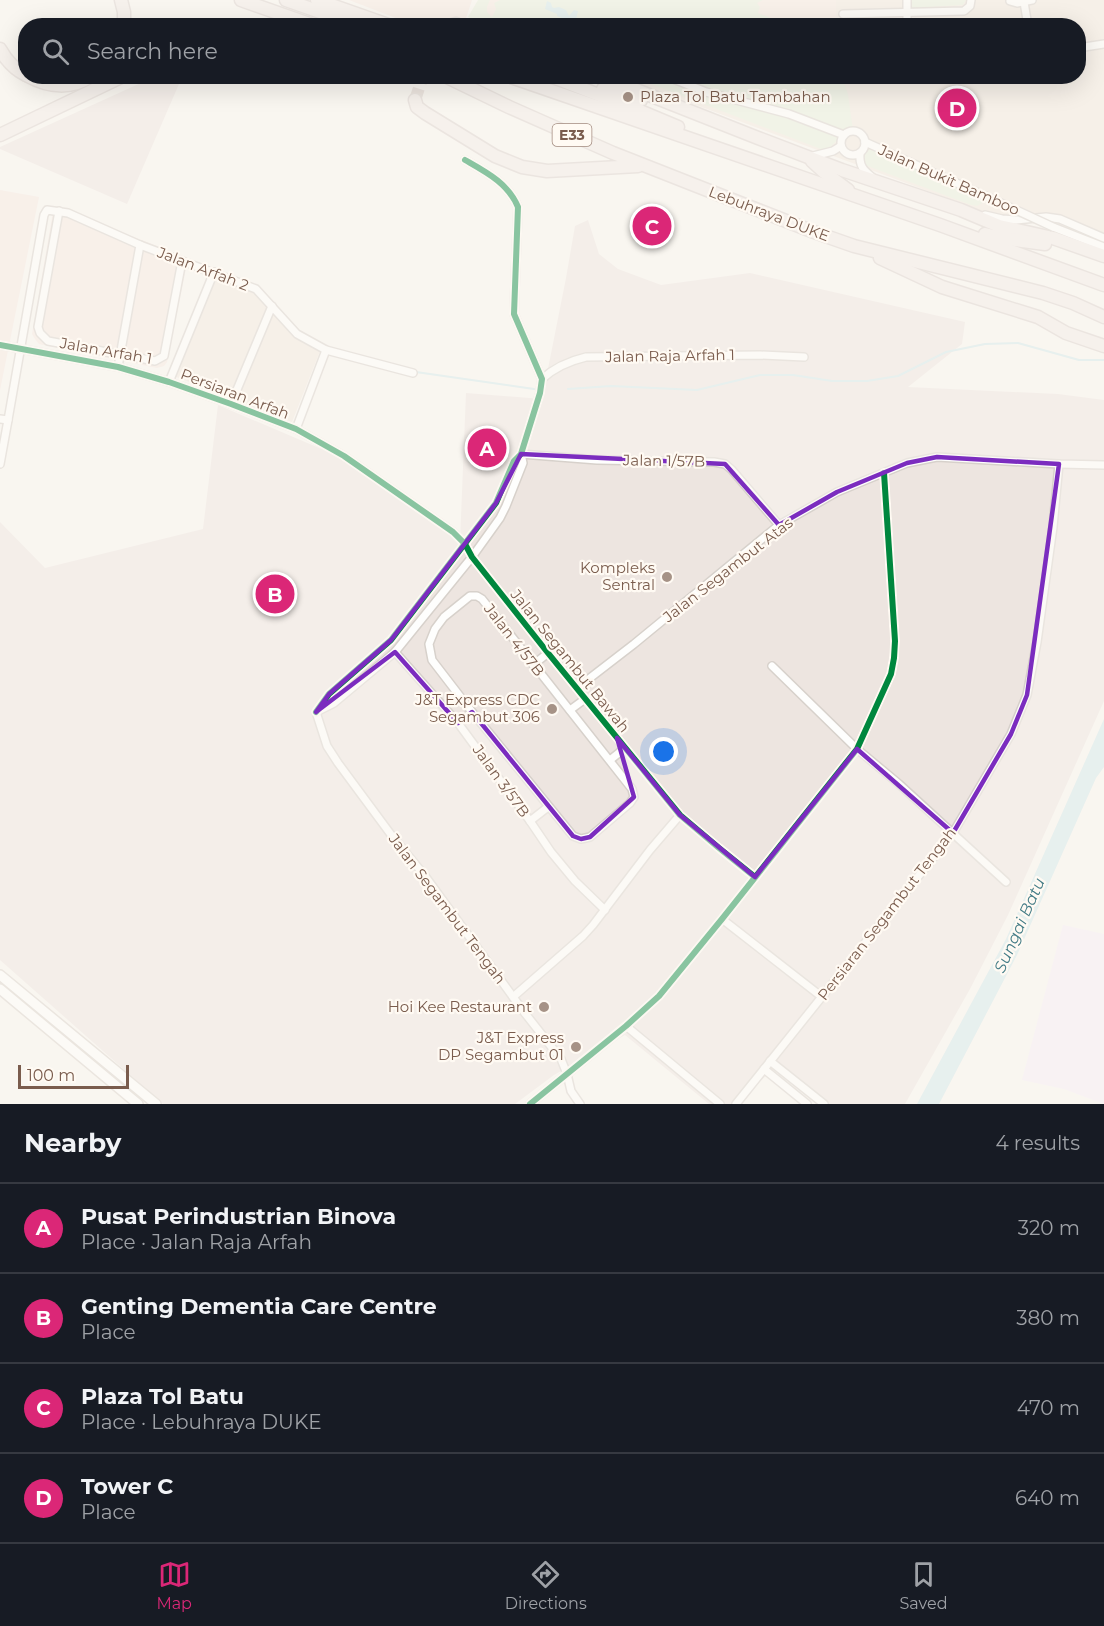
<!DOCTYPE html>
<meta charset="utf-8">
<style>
body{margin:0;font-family:Montserrat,sans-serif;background:#242831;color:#f1f3f6}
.scale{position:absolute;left:18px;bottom:15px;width:111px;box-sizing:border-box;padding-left:6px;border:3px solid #7a5c4d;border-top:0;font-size:16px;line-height:21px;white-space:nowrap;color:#7a5c4d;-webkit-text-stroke:4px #fffaf3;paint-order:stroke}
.you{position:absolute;left:664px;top:752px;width:21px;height:21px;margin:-15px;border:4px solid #fff;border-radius:50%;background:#1a73e8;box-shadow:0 0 0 9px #1a73e833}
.badge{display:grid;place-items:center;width:39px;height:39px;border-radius:50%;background:#db2777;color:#fff;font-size:20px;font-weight:700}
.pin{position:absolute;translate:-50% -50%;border:3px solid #fff;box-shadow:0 2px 6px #0006}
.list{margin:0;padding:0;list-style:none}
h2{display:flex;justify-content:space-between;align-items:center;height:78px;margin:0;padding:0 24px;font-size:26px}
h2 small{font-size:20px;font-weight:400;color:#9ea1a6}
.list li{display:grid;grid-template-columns:39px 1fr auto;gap:18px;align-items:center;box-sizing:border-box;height:90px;padding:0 24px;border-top:2px solid #363941}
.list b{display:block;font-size:22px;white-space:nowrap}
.list p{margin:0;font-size:20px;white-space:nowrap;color:#9ea1a6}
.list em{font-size:20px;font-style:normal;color:#9ea1a6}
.icon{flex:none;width:33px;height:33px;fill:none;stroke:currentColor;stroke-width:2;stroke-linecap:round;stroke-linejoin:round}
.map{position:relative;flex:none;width:1104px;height:1104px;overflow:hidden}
.search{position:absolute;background:#171b24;box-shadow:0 6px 24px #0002;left:18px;right:18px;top:18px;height:66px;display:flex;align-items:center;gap:15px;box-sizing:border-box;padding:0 21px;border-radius:24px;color:#9ea1a6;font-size:22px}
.sheet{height:438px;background:#171b24}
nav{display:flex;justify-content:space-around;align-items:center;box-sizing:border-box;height:84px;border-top:2px solid #363941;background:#171b24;font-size:16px;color:#9ea1a6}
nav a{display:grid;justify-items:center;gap:3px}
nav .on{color:#db2777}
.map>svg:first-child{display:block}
.residential{fill:#f2e8de}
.commercial{fill:#f6e8e1}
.industrial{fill:#ede5e0}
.education{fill:#f6eef6}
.green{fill:#e7f0db}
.water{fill:#d0e8ea}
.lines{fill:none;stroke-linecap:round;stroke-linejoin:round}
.stream{stroke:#d0e8ea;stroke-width:2}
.highway-tunnel{stroke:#d9cfc7;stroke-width:12;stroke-dasharray:12 6;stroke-linecap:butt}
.street-casing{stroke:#d7d1cb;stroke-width:10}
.secondary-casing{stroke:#d9d2cb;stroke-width:12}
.highway-casing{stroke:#dad1cc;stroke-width:15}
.street{stroke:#fefefd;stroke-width:7}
.secondary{stroke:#fefefd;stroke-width:9}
.highway{stroke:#f2eae7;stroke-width:12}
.street-bridge-casing{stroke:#d7d1cb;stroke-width:10;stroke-linecap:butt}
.street-bridge{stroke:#fefefd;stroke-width:7}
.cycleway-casing{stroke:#fffaf3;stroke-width:10}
.cycleway{stroke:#00873e;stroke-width:6}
.marked{fill:none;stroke:#7b2cbf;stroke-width:4.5;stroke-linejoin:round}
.poi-dot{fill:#a69286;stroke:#fffaf3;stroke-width:2}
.labels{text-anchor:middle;stroke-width:4.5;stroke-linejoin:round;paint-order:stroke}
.shield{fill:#fffaf3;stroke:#a28b7f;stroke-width:1.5}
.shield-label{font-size:14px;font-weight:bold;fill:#7a5c4d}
.poi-label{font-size:15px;fill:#7a5c4d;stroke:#fffaf3;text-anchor:end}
.street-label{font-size:15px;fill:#7a5c4d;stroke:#fffaf3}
.water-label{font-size:16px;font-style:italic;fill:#437c86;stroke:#fffaf3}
</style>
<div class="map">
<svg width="1104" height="1104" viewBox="0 0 1104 1104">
<rect width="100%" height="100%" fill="#f9f5f0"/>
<g class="residential">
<path d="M485,0h619v240l-125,-30 -358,-133 457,-1v-50h-592l-8,-4z"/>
<path d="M217,276l40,17 40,46 23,12 -28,71 -118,-46z"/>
</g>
<g class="commercial">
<path d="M349,0h123l-6,18 -20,2 -15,6 -17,-1z"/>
<path d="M486,0h350v25l-344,1 -12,-5z"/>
<path d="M0,190l39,7 -39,193z"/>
<path d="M54,206l134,52 -21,104 -3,4 -7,2 -118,-24 -4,-5 -3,-5z"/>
</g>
<g class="industrial">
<path d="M154,77h28l-55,127 -127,-55v-2z"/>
<path d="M588,220l11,34 19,15 43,16 89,-12 215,49 -3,22 -54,43 150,7 46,6v301l-96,214 -38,74 -65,115h-85l-45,-36 -41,36h-25l-84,-69 -71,40 -39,29h-352l-163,-144v-438l45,46 158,-39 15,-124 120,51 122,86 6,-149 76,6 24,-121 9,-52z"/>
</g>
<path class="education" d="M1063,925l41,9v170l-40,-15 -42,-9z"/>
<g class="green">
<path d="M478,0h12l-3,7v5l5,5 4,-8 -2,-6 6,-3h263l-6,3 3,4 -2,6 25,10 -1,3h-286l-19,-8 -4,1 -5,-2z"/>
<path d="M911,0h55l-3,5 -52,3z"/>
<path d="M633,77h209l6,17 5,36 -10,5 -17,16z"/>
<path d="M867,145l116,53 -1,5 -5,3 -6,-1 -106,-40 -3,-3 1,-9z"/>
</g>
<g class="water">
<path d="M547,1l4,2 1,4 2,1 5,-1 7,3 3,6 5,-6 4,1 -2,8c-7,2 -12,0 -19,-3v-2l-12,-5z"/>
<path d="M1104,719v48l-8,11 -79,177 -78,149h-22l89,-165z"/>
</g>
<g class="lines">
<g class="stream">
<path d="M416,372l118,17"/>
<path d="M568,389l43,-3 86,4 63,-15h33l39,6h35l31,-5 48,-24 39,-8 33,-1 61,17h25"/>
</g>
<path class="highway-tunnel" d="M415,100l8,-24"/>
<g class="street-casing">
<g id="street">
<path d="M907,0v26"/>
<path d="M1010,1l7,2 15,-3"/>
<path d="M1024,2l4,24"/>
<path d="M843,14l121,-3 6,-5 1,-6"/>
<path d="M541,26l5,-3 8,3"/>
<path d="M1078,48l26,-4"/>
<path d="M666,76l40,16 83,22 55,21"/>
<circle cx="853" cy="143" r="12"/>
<path d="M865,142l125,56"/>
<path d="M860,153c-1,13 3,17 13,25"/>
<path d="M813,156l20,-5 8,-5"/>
<path d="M59,211l-21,116 2,6 8,8 107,20 9,-5 18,-95"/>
<path d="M985,215l17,4 14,1 30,-3 14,2 44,19"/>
<path d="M1053,227l51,20"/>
<path d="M0,345l118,22 51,15 62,22 65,25 48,27 109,76 12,12 7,13 76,96 132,162 39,33 36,29"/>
<path d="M118,367l22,-122"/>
<path d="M542,379c13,-12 27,-18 44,-22l174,-2 44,2"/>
<path d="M169,382l45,-110"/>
<path d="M231,404l41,-98"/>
<path d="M0,419l8,1 36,-205 3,-5 21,3 72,32 116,44 41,45 29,16 87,23"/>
<path d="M296,429l30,-79"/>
<path d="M521,454l76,6 117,2 11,2 7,6 47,55"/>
<path d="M0,464l8,-44"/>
<path d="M470,596h7l5,3 150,190 2,8 -4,6 -40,34 -9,2 -8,-3 -101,-124 -40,-52 -3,-16 6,-15 9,-12z"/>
<path d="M395,652l63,71 72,98 21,31 24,29 30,29"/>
<path d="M533,665l15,-12"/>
<path d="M772,666l85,83 42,35 107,98"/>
<path d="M577,688l57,-44 145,-119 58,-33 70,-29 30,-6 122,7 45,1"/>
<path d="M570,710l15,-11"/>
<path d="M318,711l16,-8 61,-51 77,-95 28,-39 6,-12 17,-43 -2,-9"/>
<path d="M316,712l13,-18 62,-54 105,-137 18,-42 7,-7 19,-61 2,-14 -28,-65 4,-107c-10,-24 -32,-35 -53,-47"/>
<path d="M316,712l11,34 11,17 54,73 33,40 99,136 37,47 6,15 4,17 9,13"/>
<path d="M458,723l14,-11"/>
<path d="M610,760l15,-12"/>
<path d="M530,821l18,-14"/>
<path d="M722,919l100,78"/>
<path d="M513,997l70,-61 10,-11 57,-75 30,-35"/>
<path d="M626,1026l94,78"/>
<path d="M770,1061l54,43"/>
<path d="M764,1069l43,35"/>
<path d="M530,1104l96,-78 33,-30 63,-77 135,-170 34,-75 3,-16 1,-17 -11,-168"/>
<path d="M736,1104l217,-271 58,-99 16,-39 10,-53 16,-115 6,-63"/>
</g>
</g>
<g class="secondary-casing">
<g id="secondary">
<path d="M0,975l156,129"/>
<path d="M0,989l138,115"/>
</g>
</g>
<g class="highway-casing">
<g id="highway">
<path d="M121,0l3,12v14"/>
<path d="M241,0l74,26"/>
<path d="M286,0l74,26"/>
<path d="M317,0l74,26"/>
<path d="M449,26l7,-2 4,2"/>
<path d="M0,49c6,11 14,20 26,26"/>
<path d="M28,76c20,11 43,14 63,0"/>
<path d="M445,76l64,31 104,46 201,79 40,14 189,47 30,10 31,14"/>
<path d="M508,76l432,149 164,60"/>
<path d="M550,76l85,33 43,18"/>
<path d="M601,76l157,62 84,32 119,40 38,16 54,12 51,18"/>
<path d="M603,89l38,11"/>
<path d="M415,100l2,7 8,6 70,43 27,11 25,4 91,-5"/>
<path d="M0,135l123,-59"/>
<path d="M812,161l12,11 24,18"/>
<path d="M985,234l23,5 37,5"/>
<path d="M880,258l62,29 96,30 28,16 38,13"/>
</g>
</g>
<use href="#street" class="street"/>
<use href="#secondary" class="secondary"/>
<use href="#highway" class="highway"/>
<g class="street-bridge-casing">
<path id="street-bridge" d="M990,198l63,29"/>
</g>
<use href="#street-bridge" class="street-bridge"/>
<g class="cycleway-casing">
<g id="cycleway">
<path d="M0,345l118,22 51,15 62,22 65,25 48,27 109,76 12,12 7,13 76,96 132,162 39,33 36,29"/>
<path d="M316,712l13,-18 62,-54 105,-137 18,-42 7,-7 19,-61 2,-14 -28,-65 4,-107c-10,-24 -32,-35 -53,-47"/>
<path d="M530,1104l96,-78 33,-30 63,-77 135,-170 34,-75 3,-16 1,-17 -11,-168"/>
</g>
</g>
<use href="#cycleway" class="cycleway"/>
</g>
<path d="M0 0H1104V1104H0ZM521,454l204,10 54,61 58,-33 70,-29 30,-6 122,7 -32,231 -16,39 -58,99 -96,-84 -102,128 -75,-62 -63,-77 17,59 -44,40 -9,2 -8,-3 -101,-124 -14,11 -63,-71 -79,60 13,-18 62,-54 105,-137z" fill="#f9f5f0" fill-opacity=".55" fill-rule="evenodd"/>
<path class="marked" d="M521,454l204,10 54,61 58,-33 70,-29 30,-6 122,7 -32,231 -16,39 -58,99 -96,-84 -102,128 -75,-62 -63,-77 17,59 -44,40 -9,2 -8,-3 -101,-124 -14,11 -63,-71 -79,60 13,-18 62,-54 105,-137z"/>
<g class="poi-dot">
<circle cx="628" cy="97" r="6"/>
<circle cx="667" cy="577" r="6"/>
<circle cx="552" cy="709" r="6"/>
<circle cx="544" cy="1007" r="6"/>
<circle cx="576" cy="1047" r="6"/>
</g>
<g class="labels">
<rect class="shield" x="552.5" y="124" width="39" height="22" rx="4.5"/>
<g class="shield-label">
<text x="572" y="140">E33</text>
</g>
<g class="poi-label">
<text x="640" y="102" text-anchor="start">Plaza Tol Batu Tambahan</text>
<text x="655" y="573">Kompleks<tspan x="655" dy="17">Sentral</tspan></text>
<text x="540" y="705">J&amp;T Express CDC<tspan x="540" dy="17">Segambut 306</tspan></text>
<text x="532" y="1012">Hoi Kee Restaurant</text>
<text x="564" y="1043">J&amp;T Express<tspan x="564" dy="17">DP Segambut 01</tspan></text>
</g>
<g class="street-label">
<text transform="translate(949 180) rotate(24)" y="5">Jalan Bukit Bamboo</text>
<text transform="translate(769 214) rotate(21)" y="5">Lebuhraya DUKE</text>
<text transform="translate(203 269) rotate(21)" y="5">Jalan Arfah 2</text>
<text transform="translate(106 351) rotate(10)" y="5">Jalan Arfah 1</text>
<text transform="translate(670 356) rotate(-1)" y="5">Jalan Raja Arfah 1</text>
<text transform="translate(235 394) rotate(21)" y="5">Persiaran Arfah</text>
<text transform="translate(664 461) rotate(1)" y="5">Jalan 1/57B</text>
<text transform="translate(728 570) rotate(-38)" y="5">Jalan Segambut Atas</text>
<text transform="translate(514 640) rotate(52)" y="5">Jalan 4/57B</text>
<text transform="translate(570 661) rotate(51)" y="5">Jalan Segambut Bawah</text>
<text transform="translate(501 781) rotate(54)" y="5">Jalan 3/57B</text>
<text transform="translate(447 909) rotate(53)" y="5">Jalan Segambut Tengah</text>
<text transform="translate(887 914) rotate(-52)" y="5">Persiaran Segambut Tengah</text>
</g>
<g class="water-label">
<text transform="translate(1019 925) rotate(-66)" y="6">Sungai Batu</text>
</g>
</g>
</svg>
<div class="scale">100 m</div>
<div class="you"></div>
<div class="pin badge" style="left:487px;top:448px">A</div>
<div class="pin badge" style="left:275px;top:594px">B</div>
<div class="pin badge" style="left:652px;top:226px">C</div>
<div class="pin badge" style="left:957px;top:108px">D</div>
<div class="search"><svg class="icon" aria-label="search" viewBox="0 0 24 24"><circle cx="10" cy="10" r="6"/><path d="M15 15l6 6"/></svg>Search here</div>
</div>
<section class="sheet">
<h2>Nearby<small>4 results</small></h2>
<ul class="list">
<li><span class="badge">A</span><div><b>Pusat Perindustrian Binova</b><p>Place · Jalan Raja Arfah</p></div><em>320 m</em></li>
<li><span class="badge">B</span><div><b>Genting Dementia Care Centre</b><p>Place</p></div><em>380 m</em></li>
<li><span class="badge">C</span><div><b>Plaza Tol Batu</b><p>Place · Lebuhraya DUKE</p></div><em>470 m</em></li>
<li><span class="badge">D</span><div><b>Tower C</b><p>Place</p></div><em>640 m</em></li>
</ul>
</section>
<nav>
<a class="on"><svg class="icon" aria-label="map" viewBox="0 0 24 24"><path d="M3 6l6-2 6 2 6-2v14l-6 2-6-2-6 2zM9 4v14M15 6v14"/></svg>Map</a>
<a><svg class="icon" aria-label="directions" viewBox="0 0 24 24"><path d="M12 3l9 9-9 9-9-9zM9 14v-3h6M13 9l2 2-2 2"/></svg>Directions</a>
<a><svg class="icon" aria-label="saved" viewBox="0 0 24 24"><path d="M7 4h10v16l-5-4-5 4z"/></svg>Saved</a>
</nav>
